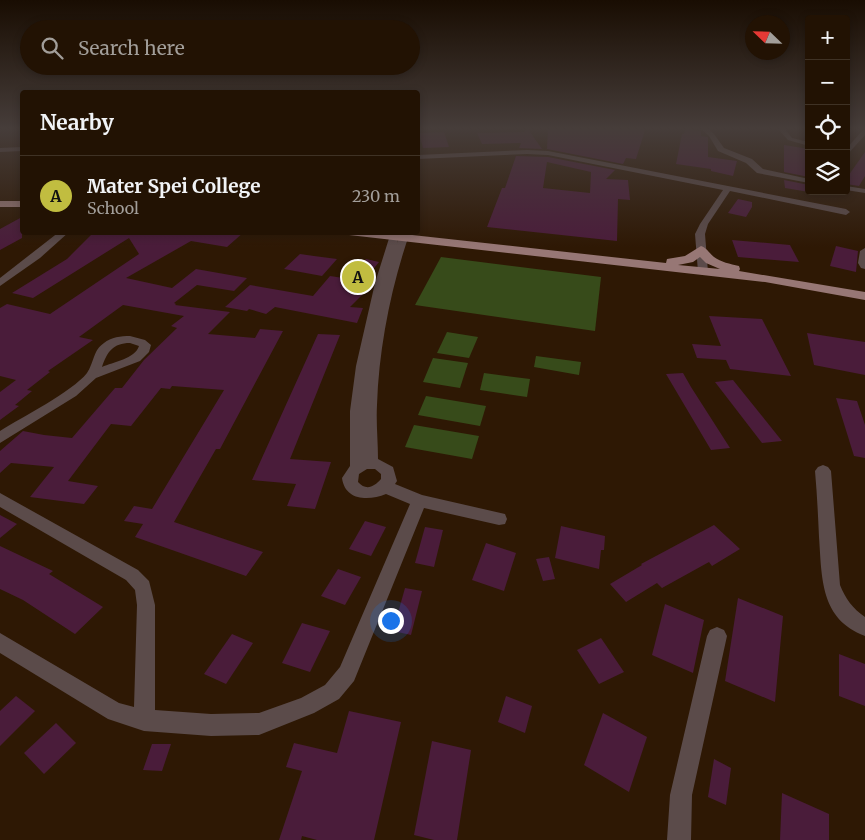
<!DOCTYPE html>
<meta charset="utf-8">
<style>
body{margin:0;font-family:Merriweather,serif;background:#2a1b0d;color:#f1f3f6}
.controls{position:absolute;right:15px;top:15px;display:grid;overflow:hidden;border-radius:5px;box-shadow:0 2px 8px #0003}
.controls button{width:45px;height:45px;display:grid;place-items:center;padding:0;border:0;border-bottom:1px solid #3f3225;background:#221203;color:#f1f3f6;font:25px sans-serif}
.compass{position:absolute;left:745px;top:15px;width:45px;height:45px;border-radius:50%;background:#221203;box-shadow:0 2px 8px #0003;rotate:293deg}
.you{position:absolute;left:390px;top:620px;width:18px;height:18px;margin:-12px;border:4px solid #fff;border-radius:50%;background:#1a73e8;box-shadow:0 0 0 8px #1a73e833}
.badge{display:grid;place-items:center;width:32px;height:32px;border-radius:50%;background:#c1bd40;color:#111;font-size:16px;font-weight:700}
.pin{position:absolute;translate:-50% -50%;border:2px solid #fff;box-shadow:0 1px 5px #0006}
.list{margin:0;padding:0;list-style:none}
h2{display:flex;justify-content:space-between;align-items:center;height:65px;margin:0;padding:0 20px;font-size:21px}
h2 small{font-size:16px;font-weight:400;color:#a29e9a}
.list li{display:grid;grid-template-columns:32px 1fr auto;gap:15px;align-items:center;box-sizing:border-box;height:80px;padding:0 20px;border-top:1px solid #3f3225}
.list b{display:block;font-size:19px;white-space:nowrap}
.list p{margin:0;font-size:16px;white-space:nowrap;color:#a29e9a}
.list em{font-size:16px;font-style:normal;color:#a29e9a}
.icon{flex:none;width:28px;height:28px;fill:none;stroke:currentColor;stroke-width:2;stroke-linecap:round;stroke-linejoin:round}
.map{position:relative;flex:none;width:865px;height:840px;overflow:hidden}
.search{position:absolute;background:#221203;box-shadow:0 2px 8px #0003;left:20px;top:20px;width:400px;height:55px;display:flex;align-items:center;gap:12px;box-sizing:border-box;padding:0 18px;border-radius:28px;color:#a29e9a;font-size:19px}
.panel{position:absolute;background:#221203;box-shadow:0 2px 8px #0003;left:20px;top:90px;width:400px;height:145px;border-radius:5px}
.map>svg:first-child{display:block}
.green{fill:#374b1a}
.building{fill:#4a1c3a;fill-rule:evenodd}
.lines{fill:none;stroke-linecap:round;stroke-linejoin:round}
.minor{fill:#5b4b4a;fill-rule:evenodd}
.major{fill:#977775;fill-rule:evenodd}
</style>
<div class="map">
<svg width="865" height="840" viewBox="0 0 865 840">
<rect width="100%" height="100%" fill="#2e1804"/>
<g class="green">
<path d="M441,257l160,20 -6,54 -180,-26z"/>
<path d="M447,332l31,5 -9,21 -32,-5z"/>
<path d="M536,356l45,6 -2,13 -45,-8z"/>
<path d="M433,358l35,5 -8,25 -37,-6z"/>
<path d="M484,373l46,6 -3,18 -47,-7z"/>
<path d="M426,396l60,10 -6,20 -62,-11z"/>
<path d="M414,425l65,11 -7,23 -67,-12z"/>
</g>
<g class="building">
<path d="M526,129h2l14,20 -23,-1 2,-5 -39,1 -5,-11 48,-1z"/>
<path d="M548,129h89l8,1 -9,29 -10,-1 -3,6 -76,-15z"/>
<path d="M685,129l16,2v5l7,1v20l29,4 -4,15 -22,-5v-2l-35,-5 6,-30h2z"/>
<path d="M444,132l5,15 -26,1 -4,-15z"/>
<path d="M784,145l25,4v28l-25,-5z"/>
<path d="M865,152v24l-6,10 -13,-2v-5z"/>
<path d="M516,156l32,1 67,13 -9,9 22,1 2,20 -12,-1 -1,42 -130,-14 15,-39h3zM547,162l44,10 -1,21 -47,-5z"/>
<path d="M784,180l25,5v7l-24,-4z"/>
<path d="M738,199l14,3v5l-6,10 -18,-4z"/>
<path d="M22,217v21l-22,12v-21z"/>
<path d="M94,232h150l-17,15 -36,-6 -65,37 46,10 24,-19 51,9 -13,13 -37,-6 -23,18 2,1 -1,1 55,7 -22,22 47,4 5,-9 23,2 -63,118h-4l-42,73 89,30 -17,24 -111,-39 8,-13 -19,-3 10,-15 18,3 72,-119 -52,-4 -2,3 -9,-1 -30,38 -20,-2 -43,57 30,5 -14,18 -54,-7 24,-30 -43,-4 -11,10v-22l23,-20 21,4 28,3 43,-50h7l22,-28 33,-32 -6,-2 13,-10 -61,-11 -44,32 14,3 -45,31 2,1 -23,18 5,1 -17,14 4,1 -19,14v-28l16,-12 -16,-4v-68l7,-4 43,10 89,-60 -10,-16 -96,60 -21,-5 55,-34z"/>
<path d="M732,240l58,5 9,17 -61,-5z"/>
<path d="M836,246l22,5 -2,21 -26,-6z"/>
<path d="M300,254l14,2 23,3 -15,17 -38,-7z"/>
<path d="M366,259l13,3 -21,26 9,2 -17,17 13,1 -6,15 -82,-16 -9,7 -17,-5 -2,2 -22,-4 25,-22 63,11 17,-20 20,3z"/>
<path d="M709,316l53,3 29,57 -61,-7 -4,-9 -29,-2 -5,-14 29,2z"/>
<path d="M807,333l58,9v33l-51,-10z"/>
<path d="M318,334l22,1 -50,124 41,3 -16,47 -28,-3 9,-22 -44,-4z"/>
<path d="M683,373l8,14 39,61 -19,2 -45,-76z"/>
<path d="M733,380l49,61 -20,2 -47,-61z"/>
<path d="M836,398l21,3 8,24v33l-11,-2z"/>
<path d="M0,515l17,9 -17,14z"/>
<path d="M365,521l21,6 -15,29 -22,-7z"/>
<path d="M714,525l26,24 -28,17 -3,-4 -47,26 -5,-5 -31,19 -16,-18 32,-19 -1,-1z"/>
<path d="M561,526l44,10 -1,14h-3l-2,19 -44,-11z"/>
<path d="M425,527l18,3 -9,37 -19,-4z"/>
<path d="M486,543l30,10 -12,38 -32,-11z"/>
<path d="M0,546l53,25 -4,3 54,33 -28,27 -52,-34 -23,-11z"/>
<path d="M549,557l6,22 -12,2 -7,-22z"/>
<path d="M338,569l23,8 -16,28 -24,-9z"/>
<path d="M405,588l17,3 -11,44 -18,-4z"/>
<path d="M738,598l45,18 -8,86 -50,-21z"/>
<path d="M665,604l39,16 -11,53 -41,-18z"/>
<path d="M302,623l28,8 -20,41 -28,-9z"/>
<path d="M232,634l21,9 -27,41 -22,-10z"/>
<path d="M601,638l23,34 -25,12 -22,-34z"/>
<path d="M839,654l26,10v42l-26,-10z"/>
<path d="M16,696l19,15 -35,35v-35z"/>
<path d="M506,696l26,10 -7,27 -27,-11z"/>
<path d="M349,711l52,11 -27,118h-57l-15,-4 -1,4h-22l23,-69 -16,-4 8,-24 43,10z"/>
<path d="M603,713l44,24 -18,55 -45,-27z"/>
<path d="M56,723l20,20 -32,31 -20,-21z"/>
<path d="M432,741l39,9 -14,90h-23l-20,-5z"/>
<path d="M152,744h19l-9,27 -19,-1z"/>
<path d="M714,759l17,9 -5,37 -18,-8z"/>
<path d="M782,793l47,21v26h-49z"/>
</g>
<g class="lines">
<g class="minor">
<path d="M701,129h8l5,5 10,14 28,11 11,10 46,10v4l-52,-10 -11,-10 -28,-12 -9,-15z"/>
<path d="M778,129h7l7,9 17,4v4l-21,-6z"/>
<path d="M865,129v6l-19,21v-7l17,-19z"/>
<path d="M22,147v4l-22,1v-4z"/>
<path d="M527,150l21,1 298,58 4,3 -4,3 -116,-24 -22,33 -3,10 3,38 -5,3 -5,-3 -3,-38 5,-10 23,-34 -175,-35 -21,-1 -109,5v-4z"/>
<path d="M846,186l19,3v4l-19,-3z"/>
<path d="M59,232h10l-29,26 -40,28v-8z"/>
<path d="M391,232h9l-3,11 4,-11h9c-19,55 -31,115 -33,173 -1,18 1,36 1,54l15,8 4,14 -2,3 27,11 83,19 2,5 -2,5 -6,1 -75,-17 -70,173 -15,18 -25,14 -55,22 -48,1 -67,-5 -36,-12 -108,-66v-20l119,70 15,4 3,-102 -2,-15 -9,-10 -126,-73v-14l138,77 11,11 6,24v105l56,4 48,-1 42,-15 24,-13 15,-18 70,-163 -24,-10c-17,7 -41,7 -44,-16l8,-12v-55l6,-45 19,-83zM367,469h8l6,5v5c-7,8 -15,12 -23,3l1,-8z"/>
<path d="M865,248v21l-4,-1 -3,-5 2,-12z"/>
<path d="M130,336l15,4 6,5 -2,7 -9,9 -44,17 -20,18 -76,47v-12c22,-14 72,-39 87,-58 7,-10 6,-23 17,-30 7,-6 17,-7 26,-7zM130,343l9,3c-4,13 -26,16 -37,21 5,-15 11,-24 28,-24z"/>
<path d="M823,465l5,2 3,4 9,114c5,13 13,24 25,32v19c-45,-17 -43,-58 -46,-99 -1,-22 -2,-44 -4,-66l3,-4z"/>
<path d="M717,627l7,3 3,6 -35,159 -1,45h-24l3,-45 37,-159 3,-6z"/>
</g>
<g class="major">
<rect x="0" y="201" width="22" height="6"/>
<path d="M344,232h41l281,31 1,-4 18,-3 16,-10c6,2 8,7 13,11 7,5 16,7 25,9l1,3 -1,2 126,21v8l-100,-18 -416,-47zM700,257l6,6 14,6 -42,-4 15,-3z"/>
</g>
</g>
<linearGradient id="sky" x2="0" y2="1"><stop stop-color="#190d02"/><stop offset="0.52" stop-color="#463d3a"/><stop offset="1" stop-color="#463d3a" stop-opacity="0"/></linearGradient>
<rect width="865" height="247" fill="url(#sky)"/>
</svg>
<div class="controls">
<button>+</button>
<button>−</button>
<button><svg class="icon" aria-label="locate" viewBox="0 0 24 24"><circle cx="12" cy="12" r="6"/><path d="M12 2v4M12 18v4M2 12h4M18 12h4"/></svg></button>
<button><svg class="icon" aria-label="layers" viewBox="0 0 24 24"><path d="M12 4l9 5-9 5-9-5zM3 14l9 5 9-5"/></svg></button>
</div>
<svg class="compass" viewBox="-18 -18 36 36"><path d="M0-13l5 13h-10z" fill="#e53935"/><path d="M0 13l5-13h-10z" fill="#a29e9a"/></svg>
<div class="you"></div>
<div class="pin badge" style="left:358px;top:277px">A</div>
<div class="search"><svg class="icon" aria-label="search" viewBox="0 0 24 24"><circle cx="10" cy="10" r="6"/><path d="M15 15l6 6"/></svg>Search here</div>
<section class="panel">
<h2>Nearby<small></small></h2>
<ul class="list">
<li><span class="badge">A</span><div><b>Mater Spei College</b><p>School</p></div><em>230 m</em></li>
</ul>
</section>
</div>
